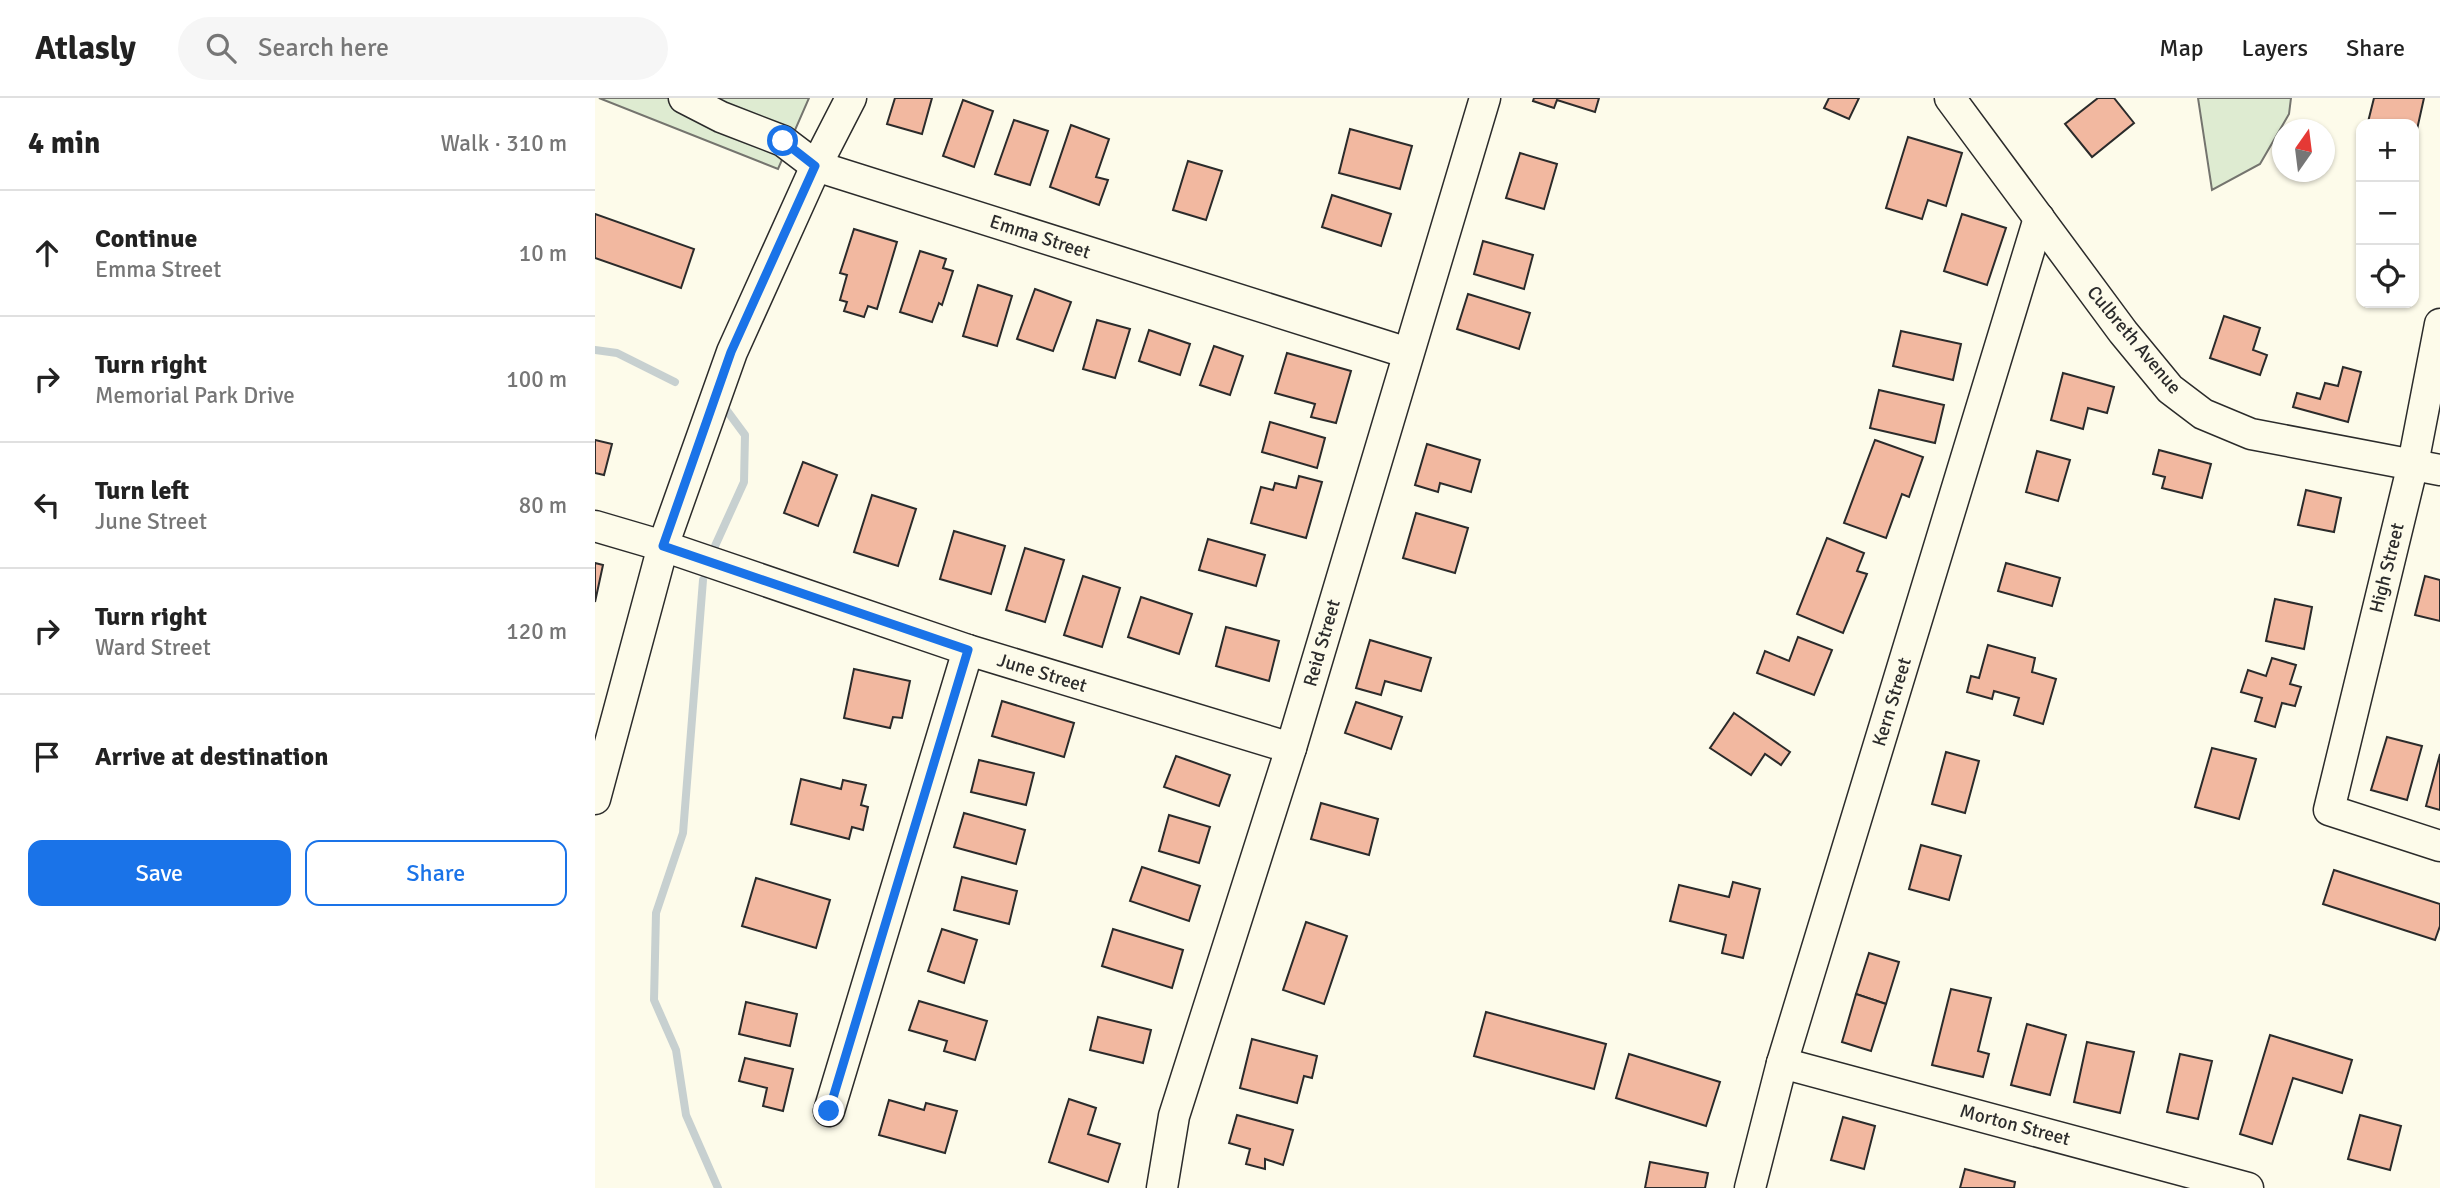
<!DOCTYPE html>
<html lang="en">
<head>
<meta charset="utf-8">
<style>
	body { margin:0; font-family:Signika,sans-serif; background:#f6f6f6; color:#222 }
	.controls { position:absolute; right:21px; top:21px; display:grid; overflow:hidden; border-radius:14px; box-shadow:0 2px 5px #0004 }
	.controls button { width:63px; height:63px; display:grid; place-items:center; padding:0; border:0; border-bottom:2px solid #e0e0e0; background:#fff; color:#222; font:35px sans-serif }
	.compass { position:absolute; left:1677px; top:21px; width:63px; height:63px; border-radius:50%; background:#fff; box-shadow:0 2px 5px #0004; rotate:14deg }
	.stop { position:absolute; width:21px; height:21px; margin:-16px; border:5px solid #1a73e8; border-radius:50%; background:#fff }
	.stop.end { background:#1a73e8; border-color:#fff; box-shadow:0 2px 7px #0008 }
	.list { margin:0; padding:0; list-style:none }
	h2 { display:flex; justify-content:space-between; align-items:center; height:91px; margin:0; padding:0 28px; font-size:30px }
	h2 small { font-size:23px; font-weight:400; color:#767676 }
	.list li { display:grid; grid-template-columns:46px 1fr auto; gap:21px; align-items:center; box-sizing:border-box; height:126px; padding:0 28px; border-top:2px solid #e0e0e0 }
	.list b { display:block; font-size:26px; white-space:nowrap }
	.list p { margin:0; font-size:23px; white-space:nowrap; color:#767676 }
	.list em { font-size:23px; font-style:normal; color:#767676 }
	.actions { display:flex; gap:14px; padding:21px 28px }
	.actions a { flex:1; padding:16px 0; border:2px solid #1a73e8; border-radius:14px; text-align:center; font-size:24px; color:#1a73e8 }
	.actions .main { background:#1a73e8; color:#fff }
	.icon { flex:none; width:38px; height:38px; fill:none; stroke:currentColor; stroke-width:2; stroke-linecap:round; stroke-linejoin:round }
	.map { position:relative; flex:none; width:1845px; height:1090px; overflow:hidden }
	header { display:flex; align-items:center; gap:42px; box-sizing:border-box; height:98px; padding:0 35px; background:#fff; border-bottom:2px solid #e0e0e0 }
	header strong { font-size:33px }
	nav { display:flex; gap:38px; margin-inline-start:auto; font-size:24px }
	.search { width:490px; height:63px; background:#f6f6f6; display:flex; align-items:center; gap:18px; box-sizing:border-box; padding:0 24px; border-radius:38px; color:#767676; font-size:26px }
	main { display:flex }
	aside { flex:1; background:#fff }
	.map>svg:first-child { display:block }
	.green { fill:#deebd1; stroke:#74746e; stroke-width:2 }
	.lines { fill:none; stroke-linecap:round; stroke-linejoin:round }
	.stream { stroke:#c7d0d0; stroke-width:8 }
	.building { fill:#f2b8a0; stroke:#2b2b2b; stroke-width:2 }
	.minor-casing { stroke:#2b2b2b; stroke-width:33 }
	.minor { stroke:#fdfbea; stroke-width:30 }
	.route { stroke:#1a73e8; stroke-width:9 }
	.labels { text-anchor:middle; dominant-baseline:central; stroke-width:5; stroke-linejoin:round; paint-order:stroke }
	.street-label { font-size:19px; fill:#2b2b2b; stroke:#fdfbea }
</style>
</head>
<body>
<header>
<strong>Atlasly</strong>
<div class="search"><svg class="icon" aria-label="search" viewBox="0 0 24 24"><circle cx="10" cy="10" r="6"/><path d="M15 15l6 6"/></svg>Search here</div>
<nav><a>Map</a><a>Layers</a><a>Share</a></nav>
</header>
<main>
<aside>
<h2>4 min<small>Walk · 310 m</small></h2>
<ul class="list">
<li><svg class="icon" aria-label="ahead" viewBox="0 0 24 24"><path d="M12 20V5M6 11l6-6 6 6"/></svg><div><b>Continue</b><p>Emma Street</p></div><em>10 m</em></li>
<li><svg class="icon" aria-label="right" viewBox="0 0 24 24"><path d="M7 20v-9h11M14 6l5 5-5 5"/></svg><div><b>Turn right</b><p>Memorial Park Drive</p></div><em>100 m</em></li>
<li><svg class="icon" aria-label="left" viewBox="0 0 24 24"><path d="M17 20v-9H6M10 6l-5 5 5 5"/></svg><div><b>Turn left</b><p>June Street</p></div><em>80 m</em></li>
<li><svg class="icon" aria-label="right" viewBox="0 0 24 24"><path d="M7 20v-9h11M14 6l5 5-5 5"/></svg><div><b>Turn right</b><p>Ward Street</p></div><em>120 m</em></li>
<li><svg class="icon" aria-label="arrive" viewBox="0 0 24 24"><path d="M6 21V4h12l-3 4 3 4H6"/></svg><div><b>Arrive at destination</b></div></li>
</ul>
<div class="actions"><a class="main">Save</a><a>Share</a></div>
</aside>
<div class="map">
<svg width="1845" height="1090" viewBox="0 0 1845 1090">
	<rect width="100%" height="100%" fill="#fdfbea"/>
	<g class="green">
		<polygon points="4,0 214,0 183,71"/>
		<polygon points="1603,0 1696,0 1694,16 1665,66 1617,92"/>
	</g>
	<g class="lines">
		<g class="stream">
			<polyline points="0,252 22,255 80,284"/>
			<polyline points="120,448 149,384 150,337 130,310"/>
			<polyline points="108,482 88,735 61,815 59,902 81,952 91,1017 123,1090"/>
		</g>
	</g>
	<g class="building">
		<polygon points="300,0 337,0 327,36 292,26"/>
		<polygon points="939,0 1004,0 1000,14 962,2 959,10 938,3"/>
		<polygon points="1234,0 1264,0 1254,21 1229,10"/>
		<polygon points="1503,0 1519,0 1539,25 1497,59 1470,26"/>
		<polygon points="1779,0 1829,0 1821,36 1819,26 1783,26 1773,24"/>
		<polygon points="368,2 398,13 379,69 348,58"/>
		<polygon points="419,22 453,33 435,87 400,76"/>
		<polygon points="476,27 514,41 501,79 513,82 504,107 455,89"/>
		<polygon points="755,31 817,48 805,91 744,75"/>
		<polygon points="1313,39 1367,55 1351,108 1333,102 1327,121 1291,110"/>
		<polygon points="925,55 962,66 949,111 911,100"/>
		<polygon points="593,63 627,73 611,122 578,112"/>
		<polygon points="737,97 796,116 786,148 727,129"/>
		<polygon points="0,116 99,151 86,190 0,160"/>
		<polygon points="1367,116 1411,130 1392,187 1349,173"/>
		<polygon points="259,131 302,144 282,211 273,208 269,219 249,213 252,204 245,202 252,177 245,175"/>
		<polygon points="888,143 938,157 929,191 879,176"/>
		<polygon points="325,153 351,161 348,170 358,173 347,207 344,205 337,224 305,214"/>
		<polygon points="383,187 417,198 402,248 368,238"/>
		<polygon points="440,191 476,204 458,253 422,241"/>
		<polygon points="873,196 935,215 924,251 862,231"/>
		<polygon points="1629,218 1665,230 1658,252 1672,257 1665,277 1615,260"/>
		<polygon points="502,222 535,231 520,280 488,271"/>
		<polygon points="554,232 595,246 585,277 544,263"/>
		<polygon points="1306,233 1366,246 1358,282 1298,268"/>
		<polygon points="619,248 648,258 635,297 605,287"/>
		<polygon points="692,255 756,273 741,325 716,319 720,306 680,295"/>
		<polygon points="1748,269 1766,274 1753,324 1698,309 1702,295 1725,301 1730,285 1743,288"/>
		<polygon points="1468,275 1519,289 1512,315 1493,310 1488,331 1456,322"/>
		<polygon points="1284,292 1349,307 1340,345 1275,330"/>
		<polygon points="675,324 730,340 722,370 667,354"/>
		<polygon points="0,342 17,346 9,377 0,375"/>
		<polygon points="1280,342 1328,359 1314,399 1307,396 1291,440 1249,425"/>
		<polygon points="832,346 885,362 876,394 845,385 843,394 820,387"/>
		<polygon points="1564,352 1616,366 1607,400 1567,390 1570,379 1558,376"/>
		<polygon points="1442,353 1475,362 1463,403 1431,394"/>
		<polygon points="208,364 242,377 223,428 189,415"/>
		<polygon points="704,378 727,384 711,440 656,425 666,389 678,392 680,385 701,390"/>
		<polygon points="1711,392 1746,400 1739,434 1703,427"/>
		<polygon points="277,397 321,411 303,468 259,454"/>
		<polygon points="821,415 873,430 860,475 808,460"/>
		<polygon points="359,433 410,448 396,496 345,481"/>
		<polygon points="1232,440 1269,455 1262,473 1272,476 1248,535 1202,516"/>
		<polygon points="613,441 670,457 661,488 604,472"/>
		<polygon points="430,450 469,462 450,524 411,512"/>
		<polygon points="0,465 8,467 0,504"/>
		<polygon points="1411,465 1465,480 1457,508 1403,493"/>
		<polygon points="488,478 525,490 507,549 469,537"/>
		<polygon points="1830,478 1845,482 1845,523 1820,517"/>
		<polygon points="546,499 597,516 584,556 533,539"/>
		<polygon points="1680,501 1717,509 1709,551 1671,543"/>
		<polygon points="631,529 684,543 674,583 621,568"/>
		<polygon points="1203,539 1237,552 1219,597 1162,575 1170,553 1194,563"/>
		<polygon points="775,542 836,560 826,593 790,583 786,597 761,590"/>
		<polygon points="1393,547 1440,560 1437,574 1461,581 1448,626 1419,617 1424,600 1399,593 1397,601 1372,594 1376,578 1384,580"/>
		<polygon points="1677,560 1701,567 1695,586 1706,589 1700,608 1687,605 1680,629 1660,623 1667,600 1646,594 1653,572 1671,578"/>
		<polygon points="259,571 315,583 307,620 298,619 295,630 249,620"/>
		<polygon points="407,603 479,625 469,659 397,638"/>
		<polygon points="761,604 807,619 796,651 750,635"/>
		<polygon points="1139,615 1195,654 1186,667 1170,656 1156,677 1115,650"/>
		<polygon points="1792,639 1827,648 1812,702 1776,692"/>
		<polygon points="1617,650 1661,661 1644,721 1600,709"/>
		<polygon points="1351,654 1384,663 1370,715 1337,706"/>
		<polygon points="1845,656 1845,712 1831,708"/>
		<polygon points="581,658 635,677 624,708 569,689"/>
		<polygon points="384,662 439,675 431,707 376,694"/>
		<polygon points="206,681 246,691 248,682 271,687 266,707 273,709 268,732 257,729 254,741 196,726"/>
		<polygon points="726,705 783,721 774,757 716,741"/>
		<polygon points="369,715 430,732 421,766 359,749"/>
		<polygon points="574,717 615,729 604,765 564,753"/>
		<polygon points="1326,747 1366,758 1354,802 1314,791"/>
		<polygon points="547,769 605,788 594,823 535,803"/>
		<polygon points="1739,772 1845,806 1845,828 1840,842 1728,806"/>
		<polygon points="367,779 422,793 414,826 359,812"/>
		<polygon points="161,780 235,802 221,850 147,828"/>
		<polygon points="1138,784 1165,791 1148,860 1127,855 1131,837 1075,823 1084,787 1134,799"/>
		<polygon points="711,824 752,838 729,906 688,892"/>
		<polygon points="347,831 382,842 369,885 333,873"/>
		<polygon points="518,831 588,852 577,890 507,868"/>
		<polygon points="1274,855 1304,864 1291,906 1261,896"/>
		<polygon points="1356,891 1396,900 1383,953 1394,956 1388,979 1337,967"/>
		<polygon points="1261,896 1291,906 1276,953 1247,944"/>
		<polygon points="324,903 392,923 380,962 349,953 352,943 314,932"/>
		<polygon points="151,904 202,916 195,948 144,936"/>
		<polygon points="891,914 1011,946 999,991 879,958"/>
		<polygon points="503,919 556,932 548,965 495,952"/>
		<polygon points="1432,926 1471,937 1455,997 1416,987"/>
		<polygon points="1675,937 1757,962 1747,995 1698,980 1677,1046 1645,1036"/>
		<polygon points="657,941 722,958 717,980 709,978 702,1005 645,990"/>
		<polygon points="1492,944 1539,954 1525,1015 1479,1004"/>
		<polygon points="1034,956 1125,984 1111,1028 1021,1000"/>
		<polygon points="1585,956 1617,963 1603,1021 1572,1014"/>
		<polygon points="150,960 198,971 188,1013 168,1008 172,990 144,983"/>
		<polygon points="474,1001 501,1010 493,1036 525,1046 513,1084 454,1064"/>
		<polygon points="294,1002 329,1012 331,1005 362,1013 350,1055 284,1037"/>
		<polygon points="642,1017 698,1032 688,1067 670,1061 670,1071 651,1066 655,1051 634,1045"/>
		<polygon points="1765,1017 1806,1028 1795,1072 1753,1061"/>
		<polygon points="1248,1019 1280,1028 1269,1071 1236,1062"/>
		<polygon points="1055,1064 1113,1075 1110,1090 1050,1090"/>
		<polygon points="1370,1071 1420,1084 1419,1090 1365,1090"/>
	</g>
	<g class="lines">
		<g class="minor-casing">
			<g id="minor">
				<polyline points="89,0 126,19 188,43 221,68 813,255"/>
				<polyline points="1355,0 1528,234 1575,291 1608,316 1656,336 1845,372"/>
				<polyline points="1845,226 1818,366 1734,712 1845,748"/>
				<polyline points="0,428 68,448 373,552 696,650"/>
				<polyline points="0,701 68,448 137,254 221,68 256,0"/>
				<polyline points="1187,965 1653,1090"/>
				<polyline points="234,1013 373,552"/>
				<polyline points="567,1090 579,1018 696,650 890,0"/>
				<polyline points="1155,1090 1187,965 1444,120"/>
			</g>
		</g>
		<use href="#minor" class="minor"/>
	</g>
	<g class="lines">
		<polyline class="route" points="188,43 220,68 136,254 68,448 373,552 234,1013"/>
	</g>
	<g class="labels">
		<g class="street-label">
			<text transform="translate(445 139) rotate(18)">Emma Street</text>
			<text transform="translate(1539 242) rotate(50)">Culbreth Avenue</text>
			<text transform="translate(1792 470) rotate(-76)">High Street</text>
			<text transform="translate(727 545) rotate(-74)">Reid Street</text>
			<text transform="translate(447 575) rotate(17)">June Street</text>
			<text transform="translate(1297 604) rotate(-73)">Kern Street</text>
			<text transform="translate(1420 1027) rotate(15)">Morton Street</text>
		</g>
	</g>
</svg>
<div class="controls">
<button>+</button>
<button>−</button>
<button><svg class="icon" aria-label="locate" viewBox="0 0 24 24"><circle cx="12" cy="12" r="6"/><path d="M12 2v4M12 18v4M2 12h4M18 12h4"/></svg></button>
</div>
<svg class="compass" viewBox="-18 -18 36 36"><path d="M0-13l5 13h-10z" fill="#e53935"/><path d="M0 13l5-13h-10z" fill="#767676"/></svg>
<div class="stop" style="left:188px;top:43px"></div>
<div class="stop end" style="left:234px;top:1013px"></div>
</div>
</main>
</body>
</html>
